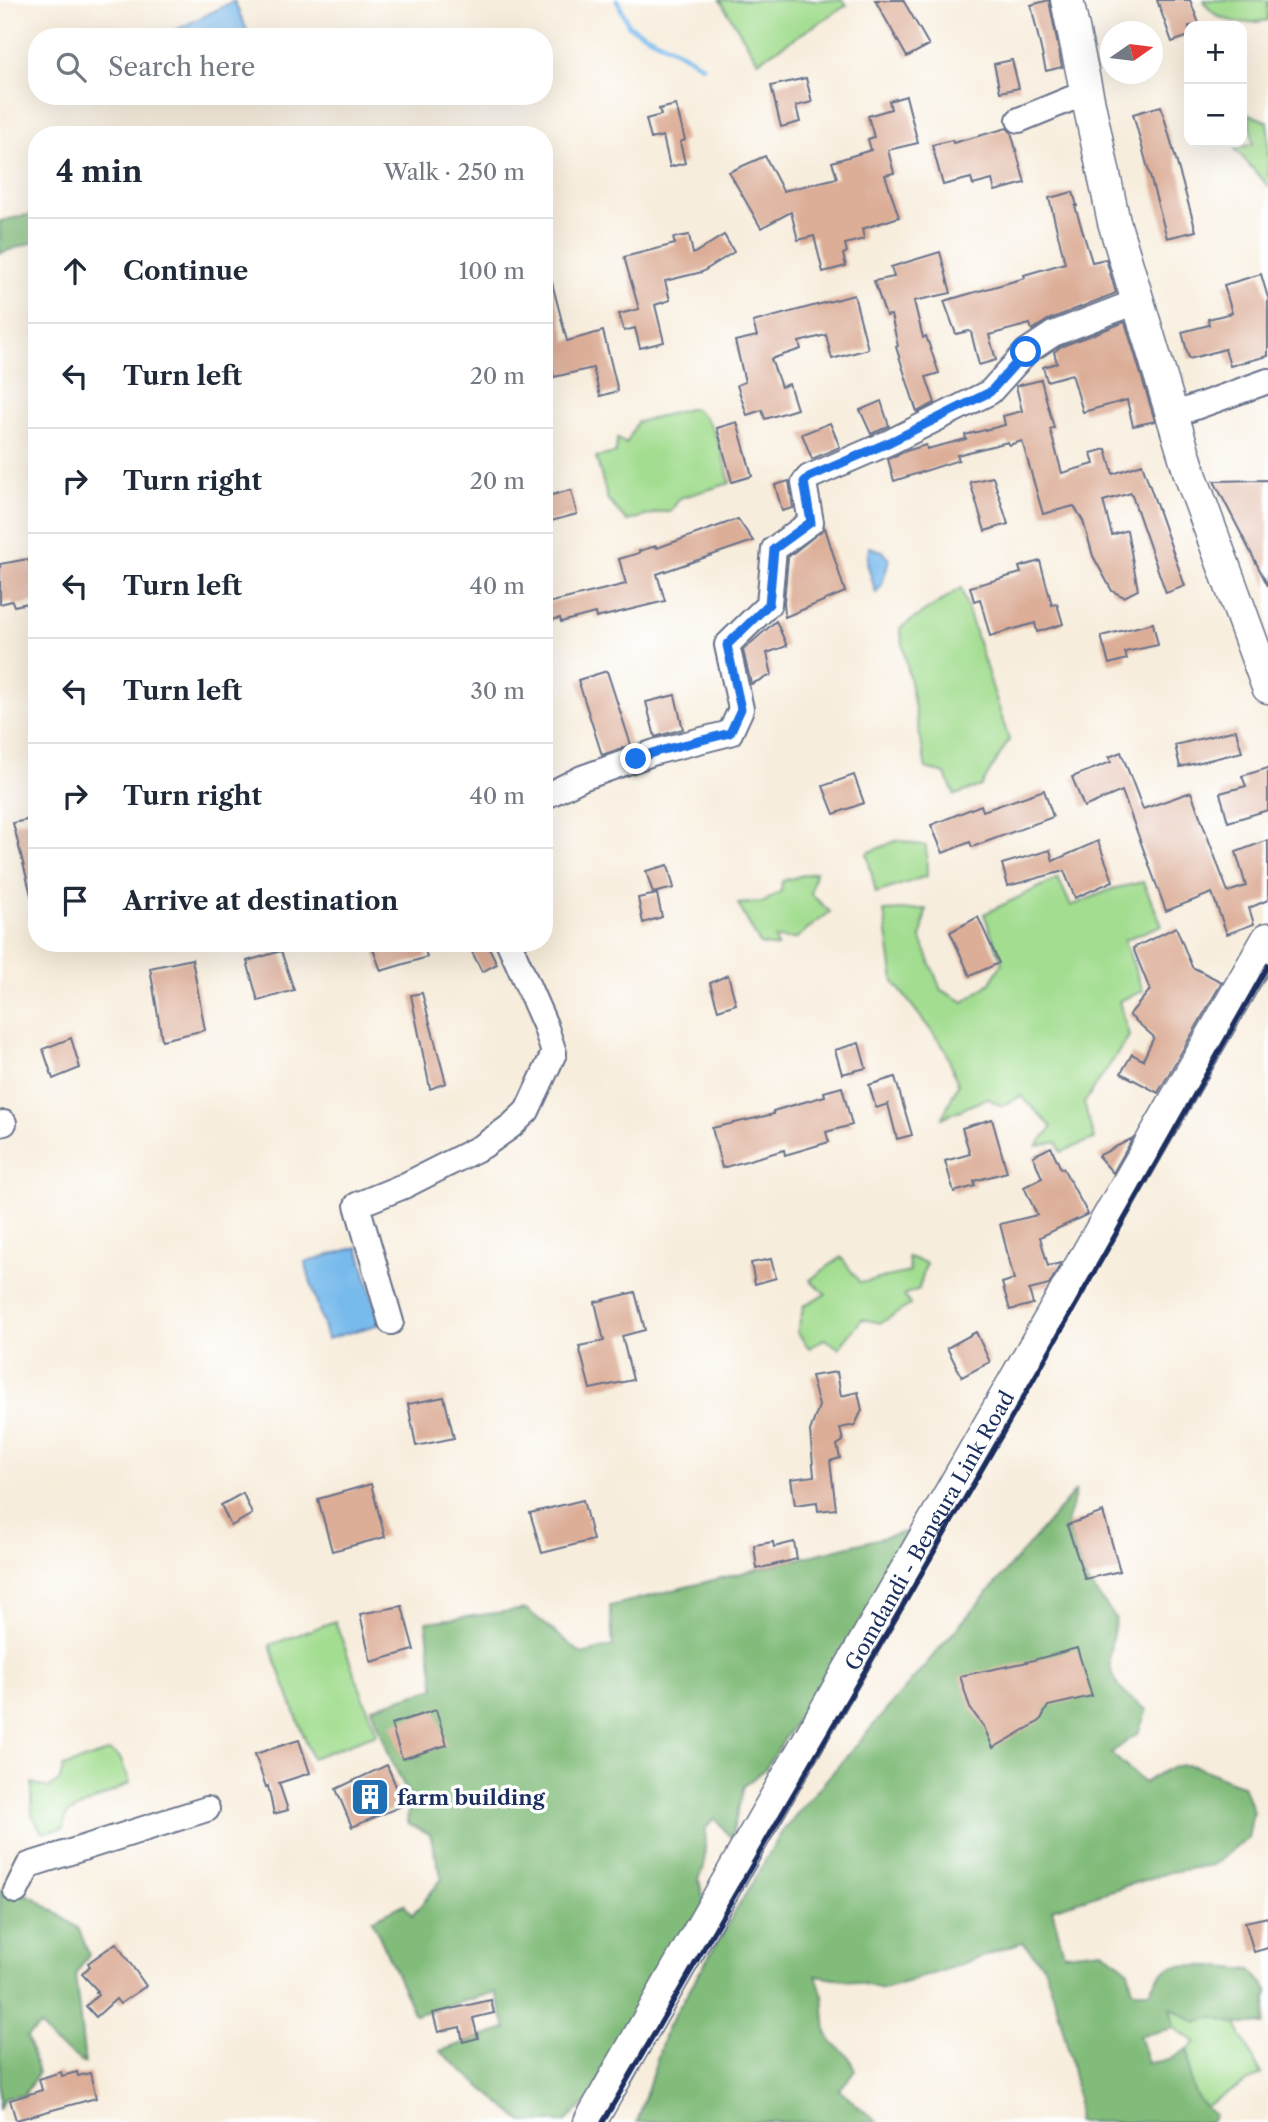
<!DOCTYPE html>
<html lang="en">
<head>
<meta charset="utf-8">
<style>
	body { margin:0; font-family:"Libre Caslon Text",serif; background:#f6f6f7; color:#1f2937 }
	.controls { position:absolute; right:21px; top:21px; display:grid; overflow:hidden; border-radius:14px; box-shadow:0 7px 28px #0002 }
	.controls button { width:63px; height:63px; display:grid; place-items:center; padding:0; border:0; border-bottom:2px solid #e0e1e3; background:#fff; color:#1f2937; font:35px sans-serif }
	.compass { position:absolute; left:1100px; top:21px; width:63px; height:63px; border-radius:50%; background:#fff; box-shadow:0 7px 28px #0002; rotate:76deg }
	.stop { position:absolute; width:21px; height:21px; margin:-16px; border:5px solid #1a73e8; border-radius:50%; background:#fff }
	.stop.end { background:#1a73e8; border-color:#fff; box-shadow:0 2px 7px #0008 }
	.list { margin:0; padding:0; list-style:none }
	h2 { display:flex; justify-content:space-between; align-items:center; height:91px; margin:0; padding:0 28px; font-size:30px }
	h2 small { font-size:23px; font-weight:400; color:#747a83 }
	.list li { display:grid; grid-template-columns:46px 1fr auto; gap:21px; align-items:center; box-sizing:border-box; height:105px; padding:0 28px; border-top:2px solid #e0e1e3 }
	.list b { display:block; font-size:26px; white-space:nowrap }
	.list em { font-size:23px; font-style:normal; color:#747a83 }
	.icon { flex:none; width:38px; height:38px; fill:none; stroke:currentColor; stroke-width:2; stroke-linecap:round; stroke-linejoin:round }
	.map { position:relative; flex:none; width:1268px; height:2122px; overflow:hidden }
	.search { position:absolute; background:#fff; box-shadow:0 7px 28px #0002; left:28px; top:28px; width:525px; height:77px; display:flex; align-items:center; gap:18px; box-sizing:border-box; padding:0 24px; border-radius:28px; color:#747a83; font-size:26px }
	.panel { position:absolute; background:#fff; box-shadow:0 7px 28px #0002; left:28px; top:126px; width:525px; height:826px; border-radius:28px }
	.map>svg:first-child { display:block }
	.green { fill:#a3dd90; stroke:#5f8677; stroke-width:2 }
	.forest { fill:#82bc7a; stroke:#4e766c; stroke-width:2 }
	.water { fill:#77baec; stroke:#4974a5; stroke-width:2 }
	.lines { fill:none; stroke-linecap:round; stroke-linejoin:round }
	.stream { stroke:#77baec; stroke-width:5 }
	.building { fill:#dcad97 }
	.minor-casing { stroke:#68728a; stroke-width:28 }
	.major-casing { stroke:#68728a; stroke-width:35 }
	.minor { stroke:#fff; stroke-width:24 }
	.major { stroke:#fff; stroke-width:32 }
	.rail { stroke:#1b2f5e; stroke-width:5 }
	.route { stroke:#1a73e8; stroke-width:9 }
	.labels { text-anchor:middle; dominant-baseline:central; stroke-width:7; stroke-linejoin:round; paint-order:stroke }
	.street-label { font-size:21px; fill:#1b2f5e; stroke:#fff }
	.poi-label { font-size:21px; font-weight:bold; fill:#1b2f5e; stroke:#fff; text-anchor:start }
</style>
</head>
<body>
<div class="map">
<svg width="1268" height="2122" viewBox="0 0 1268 2122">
	<rect width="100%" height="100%" fill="#fff"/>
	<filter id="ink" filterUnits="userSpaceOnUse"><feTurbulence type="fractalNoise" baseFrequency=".0143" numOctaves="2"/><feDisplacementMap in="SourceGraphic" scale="14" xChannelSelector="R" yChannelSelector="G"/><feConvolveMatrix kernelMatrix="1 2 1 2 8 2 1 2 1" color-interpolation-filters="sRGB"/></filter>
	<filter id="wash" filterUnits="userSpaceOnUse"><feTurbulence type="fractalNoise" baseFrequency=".00686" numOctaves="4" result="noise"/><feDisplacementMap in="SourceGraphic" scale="28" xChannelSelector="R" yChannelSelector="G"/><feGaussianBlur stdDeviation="1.57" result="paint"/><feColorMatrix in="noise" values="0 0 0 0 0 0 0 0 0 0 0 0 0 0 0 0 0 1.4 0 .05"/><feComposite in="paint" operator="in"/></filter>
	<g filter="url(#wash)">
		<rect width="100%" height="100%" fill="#f7eddc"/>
		<g class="green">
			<polygon points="720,0 843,0 847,5 758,61"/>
			<path d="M1204,0h64v20c-22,5 -54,4 -64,-20z"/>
			<polygon points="1249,114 1268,122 1268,186 1235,149 1253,144"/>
			<path d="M693,408c26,16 29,48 37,75l-50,15 -10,14h-10l-33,9 -19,-21 -12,-43 20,-4 1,-15 9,6 11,-22z"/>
			<polygon points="961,588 1009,740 981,786 955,795 945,774 926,768 900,628"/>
			<polygon points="898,840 926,846 927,876 876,893 867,853"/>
			<polygon points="815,872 811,894 830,912 795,939 775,938 777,947 760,944 738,904 764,902 781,891 782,881"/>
			<polygon points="1058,878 1071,906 1112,889 1143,882 1162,925 1124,940 1143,991 1119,1001 1129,1036 1084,1103 1094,1139 1061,1152 1057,1142 1037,1146 1052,1127 1021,1096 1002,1106 987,1098 942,1118 958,1084 945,1049 894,982 884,911 926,909 921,939 941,990 964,1002 990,983 1002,963 984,914"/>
			<polygon points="841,1257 860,1283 910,1272 908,1257 926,1263 919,1289 904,1295 910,1305 881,1323 862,1319 839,1348 824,1339 809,1348 797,1332 804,1305 826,1294 810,1280"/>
			<polygon points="335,1621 377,1734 312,1758 270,1645"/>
			<polygon points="110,1751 120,1758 130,1783 67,1814 63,1828 42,1833 32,1814 32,1783 49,1788 60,1780 63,1767"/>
			<polygon points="1169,2007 1197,2022 1212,2017 1236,2024 1261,2074 1204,2107 1190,2088 1188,2049 1196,2042 1174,2028"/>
		</g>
		<g class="forest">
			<polygon points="37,213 37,241 0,253 0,221"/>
			<path d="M1076,1490l-9,35 18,54 31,39c-10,47 -13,64 31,92l-9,23 -27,20 33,30c51,-34 50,-12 99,2l10,27 -5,26 -35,27 -43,7 -118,37 12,45 39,-4 25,20 5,21h16c5,-9 12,-21 23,-24 18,-5 59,2 79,3l17,20 -4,34h-28l-24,-7 -15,6 -27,-16 4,21 -35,8 9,27 21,-3 19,-11c2,31 0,47 27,66l-4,7h-134l1,-24 -8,-41 -13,-51 -13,-40 -22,-24 -86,31 -53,16 -31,-8 -36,-6 7,21 3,37 7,10 16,14 6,14 -16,19 38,32h-240l30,-94 116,-198z"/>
			<polygon points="921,1528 765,1769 744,1786 731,1838 715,1818 706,1828 704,1867 699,1880 706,1909 613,2061 603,2063 598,2092 565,2122 522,2122 440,2051 506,2029 496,1992 415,2015 372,1920 404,1904 412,1916 442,1879 430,1834 407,1823 410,1798 391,1759 372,1708 435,1688 426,1622 526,1609 582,1654 613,1646 610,1606"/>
			<polygon points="8,1888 35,1898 79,1929 89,1955 75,1975 85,2063 54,2043 40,2026 27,2037 38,2073 24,2095 5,2097 0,2110 0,1890"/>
		</g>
		<g class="water">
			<polygon points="234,1 250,37 162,37"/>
			<polygon points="869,547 883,551 889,560 882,585 876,593 867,563"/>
			<polygon points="358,1247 380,1324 327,1339 305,1262"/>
		</g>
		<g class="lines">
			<polyline class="stream" points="617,0 629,26 685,55 702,66"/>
		</g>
		<g id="blocks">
			<g class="building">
				<polygon points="875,0 903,0 929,45 907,57"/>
				<polygon points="1049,0 1062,67 1046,71 1031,5"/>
				<polygon points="1157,0 1190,0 1200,26 1189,26 1189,36 1172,42"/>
				<polygon points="1012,60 1019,88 1000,92 994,64"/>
				<polygon points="806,78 812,102 796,106 800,122 781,127 771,86"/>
				<polygon points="906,96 918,143 888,150 894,173 885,175 899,217 862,229 864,239 845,244 847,252 843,254 846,266 823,272 814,236 798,240 791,212 761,228 729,172 765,156 783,191 837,178 832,162 871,150 868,139 874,137 868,116 891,109 889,101"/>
				<polygon points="676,105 685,140 680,142 685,163 670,167 663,136 651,139 646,119 661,115 659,109"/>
				<polygon points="1161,106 1196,231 1167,238 1133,114"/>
				<polygon points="1007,128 1011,132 1025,183 995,191 992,180 973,185 971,178 943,185 932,145 952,140 953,143"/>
				<polygon points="1073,192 1077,206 1075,206 1092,262 1106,259 1116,293 1048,320 1032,330 1030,324 989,335 996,360 979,365 971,332 969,331 956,334 944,301 1025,278 1024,275 1065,263 1049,198"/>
				<polygon points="689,235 693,254 724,235 734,252 702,272 665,281 670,300 655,305 664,342 640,348 635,328 624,331 619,314 639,309 624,257 675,244 673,238"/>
				<polygon points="940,252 951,293 914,301 923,338 926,336 939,373 926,377 935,403 917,412 896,347 898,346 891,315 886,316 874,281 894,277 891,267"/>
				<polygon points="544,271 549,271 567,341 603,331 618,391 600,396 593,368 554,377 544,340"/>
				<polygon points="1261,274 1268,298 1268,356 1230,366 1225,349 1189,359 1182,332 1209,325 1208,319 1232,313 1224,285"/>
				<polygon points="854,295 868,349 832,359 826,335 799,342 801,349 771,359 781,387 789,384 797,409 765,419 762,410 747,415 737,385 745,382 735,341 757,336 753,322"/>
				<polygon points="1125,322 1155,421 1133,426 1127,400 1083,412 1072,374 1047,381 1043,367 1057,363 1054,352 1060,347"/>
				<polygon points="1041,380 1054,428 1050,429 1062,473 1094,464 1091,453 1106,449 1113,474 1142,464 1185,586 1166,593 1131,493 1103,501 1112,535 1127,530 1138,590 1124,597 1112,591 1093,556 1083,521 1074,506 1043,514 1022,441 1009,445 1008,442 957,455 959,460 894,481 888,459 906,451 926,445 927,449 966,439 965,435 1005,425 1003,416 1022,411 1016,386"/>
				<polygon points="881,401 889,426 871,434 860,410"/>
				<polygon points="737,422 752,476 732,482 717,428"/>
				<polygon points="830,423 840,447 812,459 802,434"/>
				<polygon points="993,477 1008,524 985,531 970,482"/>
				<polygon points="1268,480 1268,586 1214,481"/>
				<polygon points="789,481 793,508 782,511 775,485"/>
				<polygon points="571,490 577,514 544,523 544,497"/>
				<polygon points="738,519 753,541 657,574 665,601 596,618 595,613 561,622 560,618 544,622 544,604 626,584 619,559 639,553 639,551 656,546 657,548"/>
				<polygon points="825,528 845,592 785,617 784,602 788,557"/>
				<polygon points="28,559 28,561 37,559 37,601 14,606 12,601 0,604 0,564"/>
				<polygon points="1040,561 1052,605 1057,604 1063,624 1037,632 1035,623 990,636 980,599 974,601 970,587 1021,573 1019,567"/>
				<polygon points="776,621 787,646 767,653 772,675 751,684 743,650"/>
				<polygon points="1153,623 1158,645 1125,652 1127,659 1109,664 1101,636"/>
				<polygon points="607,671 631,745 602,755 578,680"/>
				<polygon points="675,695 683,729 655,737 646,702"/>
				<polygon points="1236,730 1242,752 1180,767 1175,745"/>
				<polygon points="1121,752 1143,809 1191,792 1228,892 1246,886 1236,852 1268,840 1268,900 1249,908 1254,924 1227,934 1212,893 1166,911 1122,791 1084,807 1072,777 1111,762 1109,757"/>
				<polygon points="1268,768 1268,810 1228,822 1220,793 1246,786 1242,776"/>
				<polygon points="854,775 864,803 834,814 823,786"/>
				<polygon points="1044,790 1053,817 983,843 972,847 970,842 943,853 931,825 981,805 983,811"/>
				<polygon points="31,819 32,823 37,822 37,899 32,899 13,823"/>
				<polygon points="1098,841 1113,881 1075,898 1064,871 1008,886 1002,864 1050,850 1053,861"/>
				<polygon points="668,865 674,888 653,893 646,871"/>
				<polygon points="657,894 662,917 643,923 638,898"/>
				<polygon points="978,917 999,963 970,976 950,932"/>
				<polygon points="1176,927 1192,967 1222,982 1158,1093 1121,1073 1132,1054 1143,1060 1154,1037 1129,1015 1150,990 1133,948"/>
				<polygon points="371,943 423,943 427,957 381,971"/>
				<polygon points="487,943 497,964 482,972 472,952"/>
				<polygon points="281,951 294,990 258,1001 247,961"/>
				<polygon points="192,959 205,1030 162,1040 150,968"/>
				<polygon points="728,975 736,1004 718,1010 710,983"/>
				<polygon points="422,993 446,1083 430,1089 411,995"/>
				<polygon points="71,1038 80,1068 53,1079 43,1049"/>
				<polygon points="859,1043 866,1068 842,1074 835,1050"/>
				<polygon points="895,1077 912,1135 897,1139 888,1104 876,1108 869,1085"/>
				<polygon points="842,1087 852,1125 826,1132 829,1142 785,1155 784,1150 722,1168 712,1128 774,1114 773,1111 825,1096 824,1092"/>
				<polygon points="992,1119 1007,1172 974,1181 975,1186 954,1192 945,1161 970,1154 962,1128"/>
				<polygon points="1133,1138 1113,1173 1098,1156"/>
				<polygon points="1051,1147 1061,1169 1063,1168 1088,1214 1040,1237 1048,1266 1061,1263 1049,1285 1029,1290 1033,1304 1010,1310 1002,1283 1014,1279 1000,1224 1037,1215 1024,1187 1042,1178 1033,1156"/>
				<polygon points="771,1259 776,1278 755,1284 751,1263"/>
				<polygon points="635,1292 645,1330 622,1336 633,1380 590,1389 579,1346 604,1341 595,1302"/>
				<polygon points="976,1332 990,1362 962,1377 947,1348"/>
				<polygon points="837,1372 841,1396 858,1392 862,1410 855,1425 840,1428 843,1441 837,1445 840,1458 830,1461 836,1509 818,1511 817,1502 795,1505 791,1479 814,1476 810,1431 819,1406 811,1376"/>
				<polygon points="444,1397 454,1438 416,1446 408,1404"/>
				<polygon points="371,1484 385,1537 332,1551 318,1499"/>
				<polygon points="243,1493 252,1514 231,1526 221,1505"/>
				<polygon points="583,1500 593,1540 542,1553 530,1513"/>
				<polygon points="1103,1512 1120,1571 1085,1579 1067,1525"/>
				<polygon points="773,1542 774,1547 794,1542 797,1559 757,1569 754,1545"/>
				<polygon points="402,1606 414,1650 371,1662 360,1614"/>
				<polygon points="1077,1648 1092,1696 1048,1706 1040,1721 993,1748 984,1727 970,1708 960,1676 1023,1663"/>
				<polygon points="436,1710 447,1745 402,1759 391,1724"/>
				<polygon points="299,1740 310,1773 279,1783 288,1810 274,1814 268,1786 266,1787 255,1754"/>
				<polygon points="387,1765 404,1805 352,1827 336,1789"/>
				<polygon points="1268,1917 1268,1948 1254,1952 1245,1922"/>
				<polygon points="116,1943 146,1986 120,2004 116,1999 96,2017 86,2006 98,1995 96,1992 98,1991 82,1974 90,1966 88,1963"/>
				<polygon points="491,2000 494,2013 473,2018 478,2038 463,2042 460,2027 438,2032 433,2013"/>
				<polygon points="61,2072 62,2076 77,2072 78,2076 90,2073 96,2098 16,2120 10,2100 42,2090 39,2079"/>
			</g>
		</g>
	</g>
	<g filter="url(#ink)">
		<use href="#blocks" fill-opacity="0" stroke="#68728a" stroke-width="2"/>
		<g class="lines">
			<g class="minor-casing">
				<g id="minor">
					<polyline points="1019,120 1085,93"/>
					<polyline points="1173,415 1268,381"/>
					<polyline points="544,797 582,778 655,752 730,733 741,709 727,645 769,604 774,549 811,522 804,483 809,477 890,442 990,392 1026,352 1053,334 1138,301"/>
					<polyline points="0,1124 4,1123"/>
					<polyline points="391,1322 357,1205 404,1186 483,1146 511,1126 527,1111 554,1053 545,1025 509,943"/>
					<polyline points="16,1891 29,1865 207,1809"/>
				</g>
			</g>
			<g class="major-casing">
				<g id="major">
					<polyline points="1067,0 1114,222 1190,474 1268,687"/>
					<path id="s1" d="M590,2122l678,-1183"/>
				</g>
			</g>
			<use href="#minor" class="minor"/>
			<use href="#major" class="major"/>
			<polyline class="rail" points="603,2122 1015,1412 1268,965"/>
		</g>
	</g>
	<g class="lines" filter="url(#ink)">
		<polyline class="route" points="636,759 655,752 730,733 741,709 727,645 769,604 774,549 811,522 804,482 809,477 890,442 990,392 1026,352"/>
	</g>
	<defs>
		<g id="building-square" transform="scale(2.0125)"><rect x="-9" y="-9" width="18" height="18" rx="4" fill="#1f6fb2" stroke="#fff"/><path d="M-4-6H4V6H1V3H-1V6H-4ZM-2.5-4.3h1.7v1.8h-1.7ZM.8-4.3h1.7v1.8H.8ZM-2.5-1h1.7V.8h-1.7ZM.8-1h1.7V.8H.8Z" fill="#fff"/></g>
	</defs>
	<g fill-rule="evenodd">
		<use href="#building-square" x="370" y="1797"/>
	</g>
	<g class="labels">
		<g class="street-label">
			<text stroke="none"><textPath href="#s1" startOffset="682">Gomdandi - Bengura Link Road</textPath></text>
		</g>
		<g class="poi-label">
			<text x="397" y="1797">farm building</text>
		</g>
	</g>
</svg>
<div class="controls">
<button>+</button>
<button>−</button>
</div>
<svg class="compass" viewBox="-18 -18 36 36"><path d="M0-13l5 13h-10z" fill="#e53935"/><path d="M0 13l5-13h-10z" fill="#747a83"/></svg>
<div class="stop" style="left:1026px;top:352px"></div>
<div class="stop end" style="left:636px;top:759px"></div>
<div class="search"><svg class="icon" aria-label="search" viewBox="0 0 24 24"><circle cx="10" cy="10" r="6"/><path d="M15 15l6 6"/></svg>Search here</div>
<section class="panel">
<h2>4 min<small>Walk · 250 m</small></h2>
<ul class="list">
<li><svg class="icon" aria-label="ahead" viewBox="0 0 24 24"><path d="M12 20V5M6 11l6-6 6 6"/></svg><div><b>Continue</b></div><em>100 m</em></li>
<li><svg class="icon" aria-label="left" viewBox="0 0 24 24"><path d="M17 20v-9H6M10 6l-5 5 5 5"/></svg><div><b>Turn left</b></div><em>20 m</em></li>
<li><svg class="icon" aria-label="right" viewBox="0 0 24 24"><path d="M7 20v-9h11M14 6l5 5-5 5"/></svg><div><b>Turn right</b></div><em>20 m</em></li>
<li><svg class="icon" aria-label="left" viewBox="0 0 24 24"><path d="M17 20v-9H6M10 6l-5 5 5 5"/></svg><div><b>Turn left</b></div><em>40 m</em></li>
<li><svg class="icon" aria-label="left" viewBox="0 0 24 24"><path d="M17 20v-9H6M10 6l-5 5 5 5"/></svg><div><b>Turn left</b></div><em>30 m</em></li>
<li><svg class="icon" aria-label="right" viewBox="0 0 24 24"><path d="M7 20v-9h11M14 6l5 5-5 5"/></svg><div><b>Turn right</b></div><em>40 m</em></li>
<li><svg class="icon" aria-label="arrive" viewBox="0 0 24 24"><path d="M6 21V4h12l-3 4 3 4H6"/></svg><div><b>Arrive at destination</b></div></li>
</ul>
</section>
</div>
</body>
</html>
